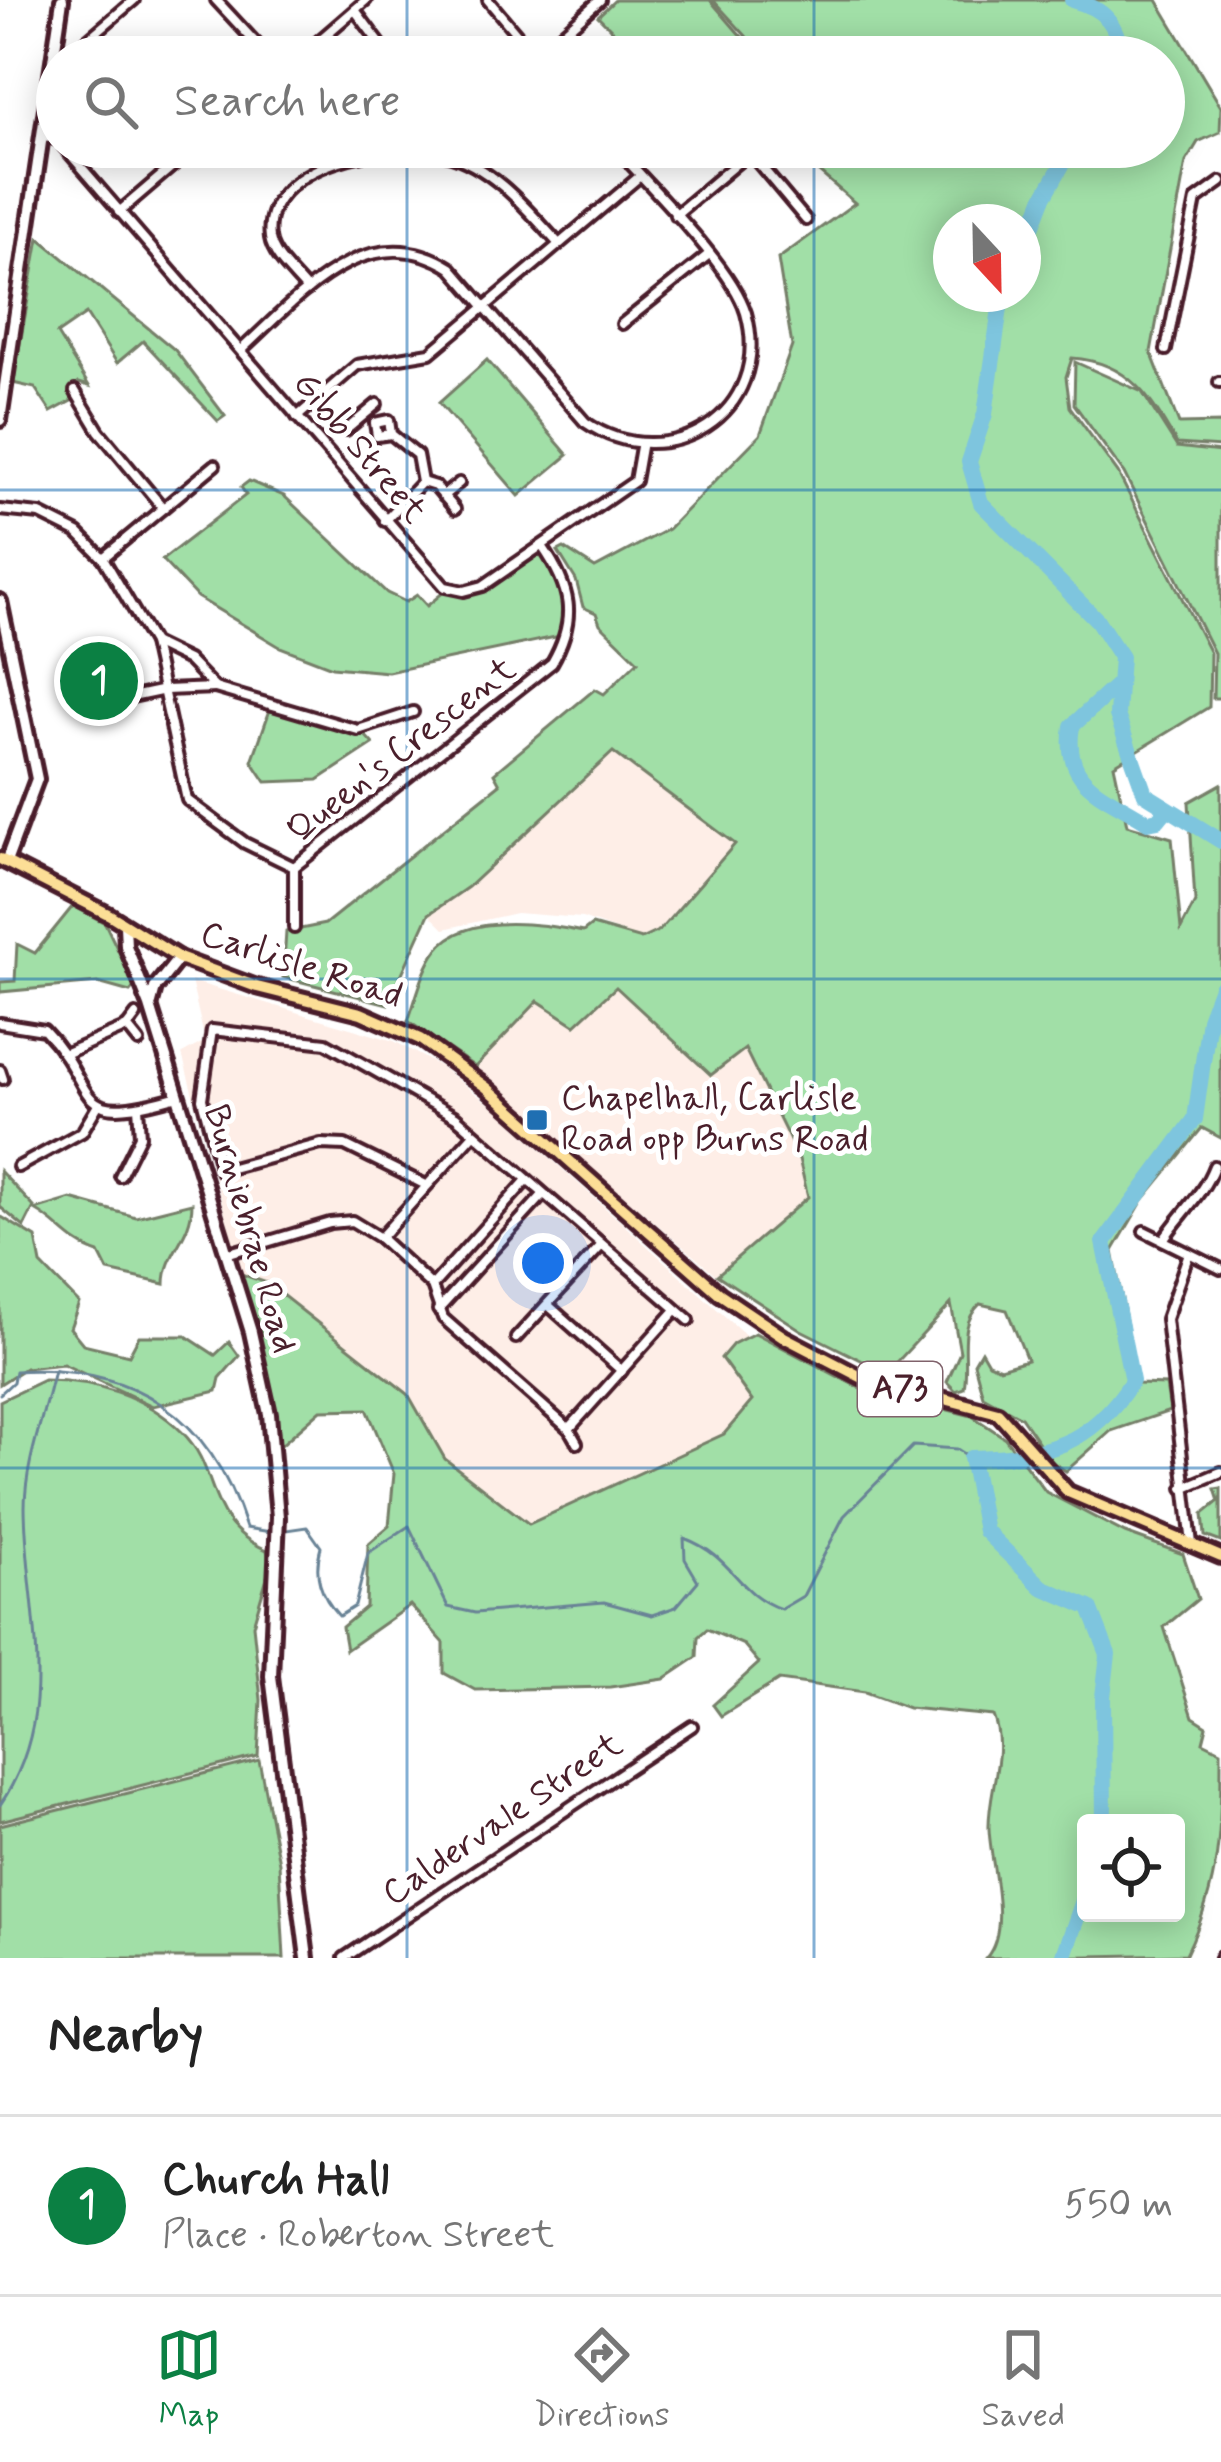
<!DOCTYPE html>
<html lang="en">
<head>
<meta charset="utf-8">
<style>
	body { margin:0; font-family:Mynerve,sans-serif; background:#f2f2f2; color:#222 }
	.controls { position:absolute; right:36px; bottom:36px; display:grid; overflow:hidden; border-radius:12px; box-shadow:0 6px 30px #0003 }
	.controls button { width:108px; height:108px; display:grid; place-items:center; padding:0; border:0; border-bottom:3px solid #e0e0e0; background:#fff; color:#222; font:60px sans-serif }
	.compass { position:absolute; left:933px; top:204px; width:108px; height:108px; border-radius:50%; background:#fff; box-shadow:0 6px 30px #0003; rotate:158deg }
	.you { position:absolute; left:543px; top:1263px; width:42px; height:42px; margin:-30px; border:9px solid #fff; border-radius:50%; background:#1a73e8; box-shadow:0 0 0 18px #1a73e833 }
	.badge { display:grid; place-items:center; width:78px; height:78px; border-radius:50%; background:#0b8043; color:#fff; font-size:39px; font-weight:700 }
	.pin { position:absolute; translate:-50% -50%; border:6px solid #fff; box-shadow:0 3px 12px #0006 }
	.list { margin:0; padding:0; list-style:none }
	h2 { display:flex; justify-content:space-between; align-items:center; height:156px; margin:0; padding:0 48px; font-size:51px }
	h2 small { font-size:39px; font-weight:400; color:#767676 }
	.list li { display:grid; grid-template-columns:78px 1fr auto; gap:36px; align-items:center; box-sizing:border-box; height:180px; padding:0 48px; border-top:3px solid #e0e0e0 }
	.list b { display:block; font-size:45px; white-space:nowrap }
	.list p { margin:0; font-size:39px; white-space:nowrap; color:#767676 }
	.list em { font-size:39px; font-style:normal; color:#767676 }
	.icon { flex:none; width:66px; height:66px; fill:none; stroke:currentColor; stroke-width:2; stroke-linecap:round; stroke-linejoin:round }
	.map { position:relative; flex:none; width:1221px; height:1958px; overflow:hidden }
	.search { position:absolute; background:#fff; box-shadow:0 6px 30px #0003; left:36px; right:36px; top:36px; height:132px; display:flex; align-items:center; gap:30px; box-sizing:border-box; padding:0 42px; border-radius:66px; color:#767676; font-size:45px }
	.sheet { height:336px; background:#fff }
	nav { display:flex; justify-content:space-around; align-items:center; box-sizing:border-box; height:168px; border-top:3px solid #e0e0e0; background:#fff; font-size:33px; color:#767676 }
	nav a { display:grid; justify-items:center; gap:6px }
	nav .on { color:#0b8043 }
	.map>svg:first-child { display:block }
	.built { fill:#feeee7 }
	.green { fill:#a1dfa7; stroke:#767f69; stroke-width:3; fill-rule:evenodd }
	.lines { fill:none; stroke-linecap:round; stroke-linejoin:round }
	.stream { stroke:#698396; stroke-width:3 }
	.river { stroke:#7ec5de; stroke-width:16 }
	.street-casing { stroke:#4a1f2b; stroke-width:16 }
	.secondary-casing { stroke:#4a1f2b; stroke-width:20 }
	.primary-casing { stroke:#4a1f2b; stroke-width:20 }
	.street { stroke:#fff; stroke-width:8 }
	.secondary { stroke:#fff; stroke-width:10 }
	.primary { stroke:#fcde96; stroke-width:10 }
	.grid { fill:none; stroke:#1f6fb2; stroke-width:3; stroke-opacity:0.55 }
	.poi-dot { fill:#1f6fb2; stroke:#fff; stroke-width:4.5 }
	.labels { text-anchor:middle; dominant-baseline:central; stroke-width:10; stroke-linejoin:round; paint-order:stroke }
	.shield { fill:#fff; stroke:#80626b; stroke-width:3 }
	.shield-label { font-size:33px; font-weight:bold; fill:#4a1f2b }
	.street-label { font-size:36px; fill:#4a1f2b; stroke:#fff }
	.poi-label { font-size:36px; fill:#4a1f2b; stroke:#fff; text-anchor:start }
</style>
</head>
<body>
<div class="map">
<svg width="1221" height="1958" viewBox="0 0 1221 1958">
	<rect width="100%" height="100%" fill="#fff"/>
	<filter id="ink" filterUnits="userSpaceOnUse"><feTurbulence type="fractalNoise" baseFrequency=".00833" numOctaves="2"/><feDisplacementMap in="SourceGraphic" scale="24" xChannelSelector="R" yChannelSelector="G"/><feConvolveMatrix kernelMatrix="1 2 1 2 8 2 1 2 1" color-interpolation-filters="sRGB"/></filter>
	<g filter="url(#ink)">
		<g class="built">
			<polygon points="613,752 735,843 660,930 641,939 582,918 516,913 444,929 429,914 468,887"/>
			<polygon points="191,981 394,1041 439,1066 496,1109 782,1368 724,1434 529,1525 445,1459 408,1394 267,1283 241,1274 182,1054 205,1041"/>
			<polygon points="615,987 711,1075 745,1048 799,1159 808,1198 716,1275 475,1067 538,1001"/>
		</g>
		<g class="green">
			<polygon points="615,0 710,0 742,37 721,57 618,57 610,47 619,37 598,16"/>
			<path d="M713,0h444l64,107 -1,25 -22,10 -12,20 -35,190 28,72 42,-1v24l-44,-3c-26,-45 -47,-82 -105,-86l-6,19 4,30 48,66 92,180 -1,54 -95,58 13,60 45,13 9,91 14,-27 -6,-100 32,-18v354l-19,-10 -59,72 -30,51 25,133 28,1 4,26 -59,20 -45,40 -14,-9 -31,-45 -38,-21 -9,-33 7,-12 7,12 12,5 27,-8 -20,-50 -27,-6c-24,23 -10,54 -16,84l-8,3 -9,-9 13,-30 -9,-48 -64,69 -86,-43 -84,-55 91,-78 -9,-38 -54,-110 -34,26 -95,-88 -41,38 -37,-24 -63,66 -67,-46c8,-21 15,-53 29,-71 29,-38 107,-26 146,-18l9,-7 49,14 19,-9 75,-86 -122,-92 -145,135 -39,27 -41,90 -105,-27 3,-45 39,-8 175,-140 -6,-11 101,-84 9,5 34,-33 -38,-37 -4,-11 -13,-6 -7,-27 -18,-29 6,-3 31,20 73,-39 92,-94 32,-89 -14,-87 77,-56 -65,-56h374v-90h-439l21,-21zM951,222h72v72h-72z"/>
			<polygon points="39,238 175,350 225,416 218,421 143,341 117,363 86,314 57,334 89,386 79,383 70,391 75,399 51,412 35,388 13,383"/>
			<polygon points="487,360 568,455 519,496 439,403"/>
			<polygon points="1075,362 1142,392 1177,447 1221,452 1221,698 1213,698 1214,653 1124,473 1074,404"/>
			<polygon points="249,481 284,496 387,593 406,602 417,595 427,606 446,590 464,593 542,550 568,597 565,635 388,672 332,667 280,647 197,597 162,560 246,495 241,487"/>
			<polygon points="270,710 364,734 373,744 318,780 266,782 252,761"/>
			<polygon points="73,906 105,923 135,986 130,992 98,983 0,992 0,982 15,981 17,944 35,953"/>
			<polygon points="0,1171 34,1207 24,1227 0,1207"/>
			<path d="M71,1199l65,18 56,-14c0,35 -27,49 -27,81l-57,-13 -9,-18c-29,-9 -39,-29 -64,-43z"/>
			<polygon points="0,1216 36,1238 41,1264 79,1303 70,1328 83,1344 129,1355 139,1336 186,1336 215,1355 229,1342 239,1356 220,1378 217,1391 153,1406 63,1364 25,1368 0,1384"/>
			<path d="M241,1274l26,9 141,111 37,65 84,65 195,-90 28,-33 -31,-43 12,-14 22,-11 103,54 114,29 33,22 41,54 79,41 58,21 15,45 -34,28 29,90 14,9 -4,16 18,9c0,78 0,132 -35,203l-200,4c26,-30 4,-94 3,-130 -1,-38 19,-76 4,-112l-85,-8 -43,-16 -86,-12 -58,36 -8,-11 46,-42 -15,-18 -37,-16 -9,8 -1,20 -33,22 -54,8 -135,3 -31,-17v-30l-34,-38 -64,45 -4,-23 24,-20 2,-63 21,-18 5,-52 -27,-65 -46,1 -41,36zM1086,1823h90v90h-90z"/>
			<path d="M44,1380c49,0 101,15 138,52 40,39 20,90 85,118l3,17 -17,58 8,75 -3,56 -258,65v-420z"/>
			<polygon points="1221,1488 1221,1542 1205,1536 1203,1514 1219,1501 1215,1489"/>
			<polygon points="259,1760 279,1863 284,1958 0,1958 0,1825"/>
		</g>
		<g class="lines">
			<g class="stream">
				<path d="M0,1394l13,-12 2,-11c118,-7 195,43 231,157l25,4"/>
				<path d="M280,1531l27,-4 14,20c-8,28 -1,48 18,69l16,-10 13,-53 41,-27 39,81 27,6 129,-11 48,13 24,-8 22,-26 -13,-22 -1,-21c52,20 50,54 97,71l22,-13 41,-80 69,-70 44,3 14,9"/>
				<path d="M0,1805c64,-94 26,-193 25,-298 0,-44 20,-94 29,-137"/>
			</g>
			<g class="river">
				<path d="M1072,0c34,9 44,23 51,57"/>
				<polyline points="1023,251 1043,199 1072,147"/>
				<polyline points="1002,294 985,414 969,462 981,503 1097,620 1121,657 1117,715 1145,794 1221,841"/>
				<path d="M1119,683l-47,43c-10,60 32,67 76,96l10,-2 9,-11"/>
				<path d="M1104,1823l-1,-126 5,-43 -18,-46 -48,-21 -57,-56 -14,-73c74,-2 119,-11 161,-77l-28,-139 91,-123 14,-100 12,-32"/>
				<polyline points="1063,1958 1086,1892"/>
			</g>
			<g class="street-casing">
				<g id="street">
					<polyline points="216,0 269,57"/>
					<polyline points="488,0 536,57"/>
					<polyline points="355,10 390,57"/>
					<polyline points="67,57 134,0"/>
					<polyline points="300,57 366,0"/>
					<polyline points="536,57 600,0"/>
					<polyline points="43,135 57,140"/>
					<polyline points="64,147 445,587 464,591 483,586 635,481 641,447"/>
					<polyline points="749,152 806,220"/>
					<polyline points="119,212 195,147"/>
					<polyline points="675,215 756,147"/>
					<path d="M307,290c-12,-15 -34,-33 -37,-52 -10,-75 123,-98 175,-84 47,12 83,56 114,90"/>
					<polyline points="622,324 708,255"/>
					<path d="M241,350c59,-54 126,-135 210,-82l134,154c83,57 189,-9 161,-109 -14,-47 -96,-126 -131,-166"/>
					<polyline points="1166,350 1196,200 1221,182"/>
					<polyline points="1219,382 1221,382"/>
					<polyline points="75,391 99,431 163,508"/>
					<polyline points="297,417 357,365 430,353 640,176"/>
					<polyline points="346,430 377,404"/>
					<polyline points="422,482 435,486 455,509"/>
					<polyline points="443,496 459,483"/>
					<polyline points="0,510 40,514 78,533 103,558 153,643 188,660 215,688 358,730 413,712"/>
					<polyline points="385,521 422,482 417,455 391,434 377,436 375,423 389,420 391,434"/>
					<polyline points="103,558 215,465"/>
					<path d="M153,643l34,157 58,43 49,24 258,-204c26,-45 19,-75 -10,-117"/>
					<polyline points="94,705 165,690 215,688"/>
					<polyline points="294,867 294,928"/>
					<polyline points="136,1015 127,1027 139,1042"/>
					<path d="M0,1023l44,7c58,59 21,99 134,66"/>
					<polyline points="64,1054 127,1027"/>
					<polyline points="0,1070 3,1079"/>
					<polyline points="18,1167 82,1132 98,1105"/>
					<polyline points="120,1176 140,1136 138,1107"/>
					<polyline points="424,1184 345,1145 321,1144 221,1171 202,1099 212,1030 326,1043 456,1117 689,1320"/>
					<polyline points="1144,1231 1221,1269"/>
					<polyline points="380,1238 474,1134"/>
					<path d="M1163,1240c17,-26 40,-45 51,-74"/>
					<polyline points="1189,1253 1166,1319 1192,1544"/>
					<polyline points="226,1254 330,1223 352,1221 380,1238 432,1286 443,1318 569,1429 577,1443"/>
					<polyline points="432,1286 526,1181"/>
					<polyline points="548,1305 622,1371"/>
					<polyline points="438,1310 542,1196"/>
					<polyline points="516,1338 600,1247"/>
					<polyline points="569,1429 675,1311"/>
					<polyline points="1183,1488 1221,1472"/>
					<polyline points="344,1958 692,1726"/>
					<polyline points="1220,1958 1221,1956"/>
				</g>
			</g>
			<g class="secondary-casing">
				<g id="secondary">
					<polyline points="0,420 62,0"/>
					<polyline points="0,601 37,779 6,862"/>
					<polyline points="125,925 126,946 150,1006 251,1332 269,1414 278,1517 271,1676 307,1958"/>
					<polyline points="151,1003 155,988 179,958"/>
				</g>
			</g>
			<g class="primary-casing">
				<polyline id="primary" points="0,859 110,915 179,958 257,987 361,1013 420,1039 486,1087 720,1294 784,1337 861,1377 998,1413 1068,1492 1221,1557"/>
			</g>
			<use href="#street" class="street"/>
			<use href="#secondary" class="secondary"/>
			<use href="#primary" class="primary"/>
		</g>
	</g>
	<path class="grid" d="M407,0v57M814,0v57M407,147v1811M814,147v1811M0,490h1221M0,979h1221M0,1468h1221"/>
	<rect class="poi-dot" x="525" y="1108" width="24" height="24" rx="6"/>
	<g class="labels">
		<rect class="shield" x="858" y="1362" width="84" height="54" rx="9"/>
		<g class="shield-label">
			<text x="900" y="1389">A73</text>
		</g>
		<g class="street-label">
			<text transform="translate(359 448) rotate(50)">Gibb Street</text>
			<text transform="translate(402 751) rotate(-38)">Queen's Crescent</text>
			<text transform="translate(301 966) rotate(18)">Carlisle Road</text>
			<text transform="translate(249 1229) rotate(74)">Burniebrae Road</text>
			<text transform="translate(503 1820) rotate(-34)">Caldervale Street</text>
		</g>
		<g class="poi-label">
			<text x="561" y="1099">Chapelhall, Carlisle<tspan x="561" dy="41">Road opp Burns Road</tspan></text>
		</g>
	</g>
</svg>
<div class="controls">
<button><svg class="icon" aria-label="locate" viewBox="0 0 24 24"><circle cx="12" cy="12" r="6"/><path d="M12 2v4M12 18v4M2 12h4M18 12h4"/></svg></button>
</div>
<svg class="compass" viewBox="-18 -18 36 36"><path d="M0-13l5 13h-10z" fill="#e53935"/><path d="M0 13l5-13h-10z" fill="#767676"/></svg>
<div class="you"></div>
<div class="pin badge" style="left:99px;top:681px">1</div>
<div class="search"><svg class="icon" aria-label="search" viewBox="0 0 24 24"><circle cx="10" cy="10" r="6"/><path d="M15 15l6 6"/></svg>Search here</div>
</div>
<section class="sheet">
<h2>Nearby<small></small></h2>
<ul class="list">
<li><span class="badge">1</span><div><b>Church Hall</b><p>Place · Roberton Street</p></div><em>550 m</em></li>
</ul>
</section>
<nav>
<a class="on"><svg class="icon" aria-label="map" viewBox="0 0 24 24"><path d="M3 6l6-2 6 2 6-2v14l-6 2-6-2-6 2zM9 4v14M15 6v14"/></svg>Map</a>
<a><svg class="icon" aria-label="directions" viewBox="0 0 24 24"><path d="M12 3l9 9-9 9-9-9zM9 14v-3h6M13 9l2 2-2 2"/></svg>Directions</a>
<a><svg class="icon" aria-label="saved" viewBox="0 0 24 24"><path d="M7 4h10v16l-5-4-5 4z"/></svg>Saved</a>
</nav>
</body>
</html>
